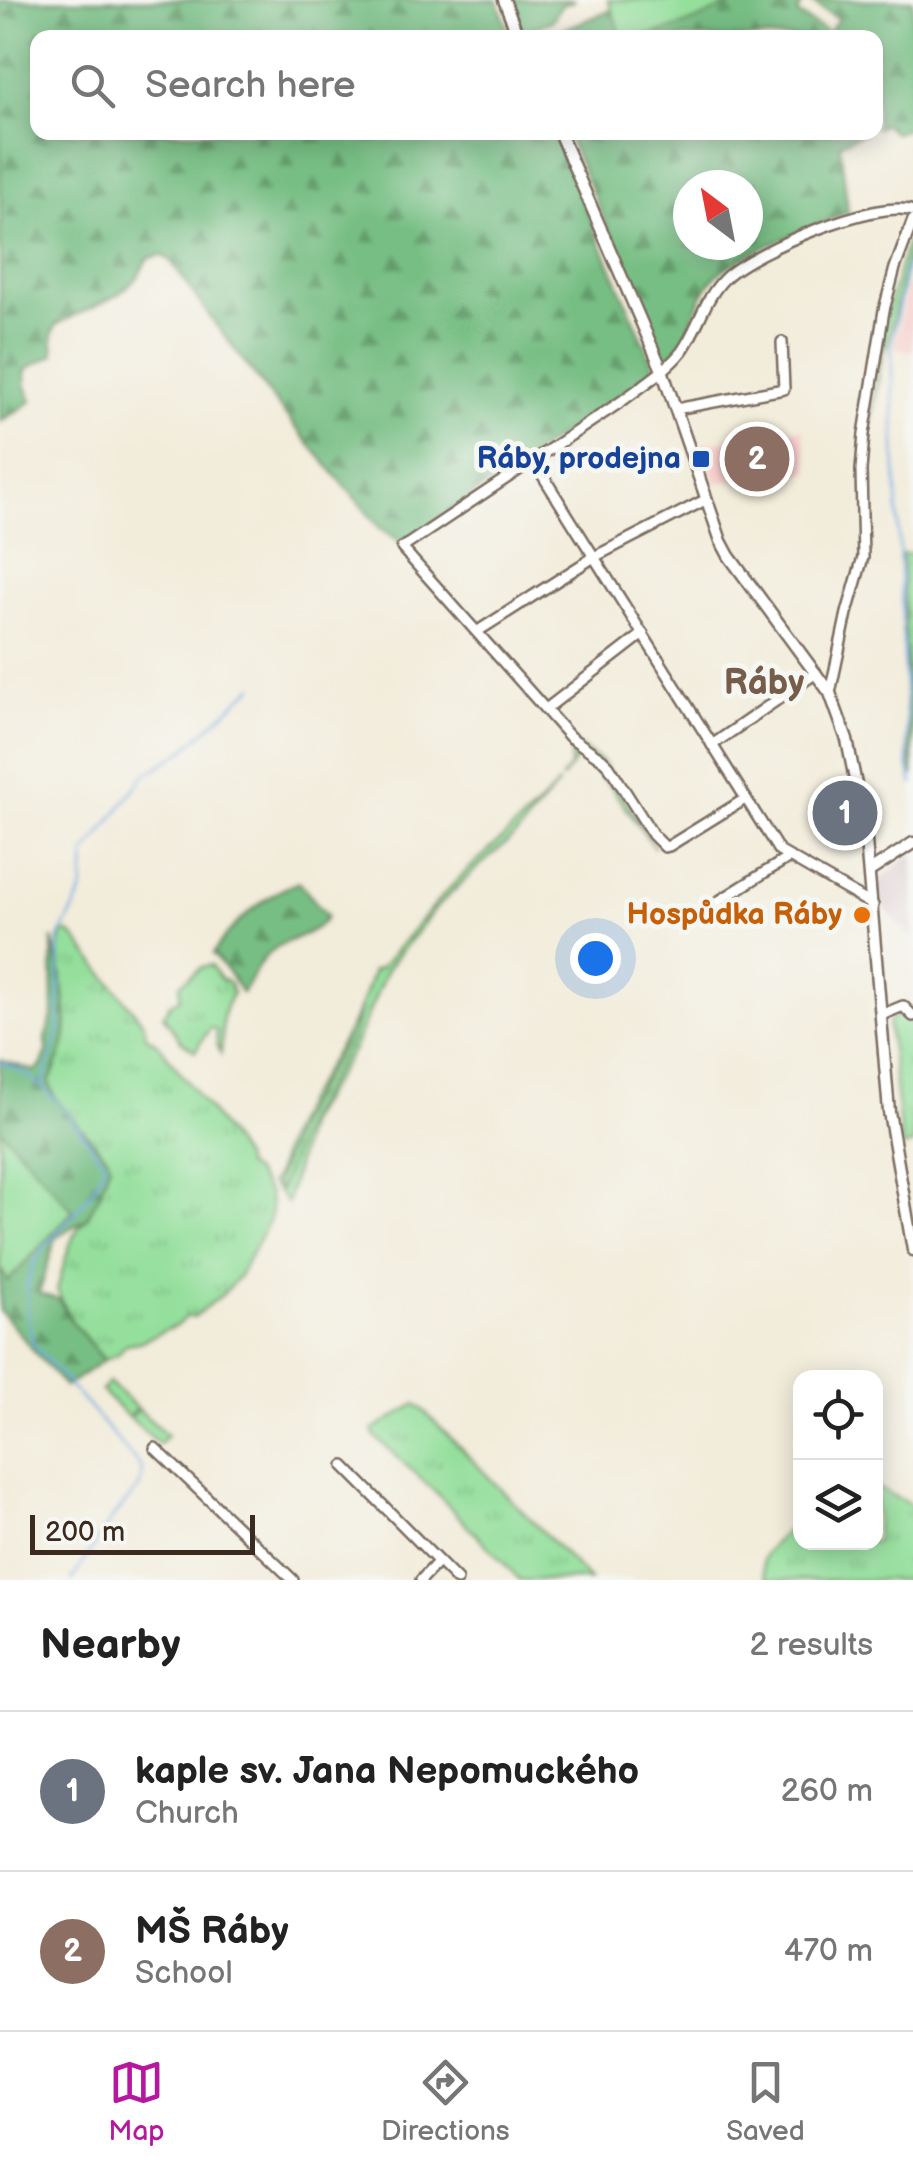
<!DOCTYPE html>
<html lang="en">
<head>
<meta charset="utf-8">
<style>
	body { margin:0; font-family:"Balsamiq Sans",sans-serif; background:#f2f2f2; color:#222 }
	.controls { position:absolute; right:30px; bottom:30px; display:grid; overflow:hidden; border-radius:20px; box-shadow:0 5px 25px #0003 }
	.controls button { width:90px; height:90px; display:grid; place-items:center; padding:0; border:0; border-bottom:2px solid #e0e0e0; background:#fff; color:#222; font:50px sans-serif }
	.compass { position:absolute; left:673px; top:170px; width:90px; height:90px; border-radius:50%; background:#fff; box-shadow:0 5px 25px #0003; rotate:328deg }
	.scale { position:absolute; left:30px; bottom:25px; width:225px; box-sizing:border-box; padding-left:10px; border:5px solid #3b2a1e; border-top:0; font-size:28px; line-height:35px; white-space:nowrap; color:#3b2a1e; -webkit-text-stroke:8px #f6f6f2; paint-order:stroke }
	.you { position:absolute; left:595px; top:958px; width:35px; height:35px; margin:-25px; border:8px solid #fff; border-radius:50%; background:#1a73e8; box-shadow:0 0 0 15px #1a73e833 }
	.badge { display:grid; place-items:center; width:65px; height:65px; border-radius:50%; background:#b5179e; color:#fff; font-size:32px; font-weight:700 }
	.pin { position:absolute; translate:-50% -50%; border:5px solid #fff; box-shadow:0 2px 10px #0006 }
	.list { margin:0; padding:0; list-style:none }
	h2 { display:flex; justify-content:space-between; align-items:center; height:130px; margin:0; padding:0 40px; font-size:42px }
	h2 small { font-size:32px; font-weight:400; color:#767676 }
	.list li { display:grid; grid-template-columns:65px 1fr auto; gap:30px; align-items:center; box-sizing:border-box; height:160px; padding:0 40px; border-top:2px solid #e0e0e0 }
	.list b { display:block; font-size:38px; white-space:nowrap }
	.list p { margin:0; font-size:32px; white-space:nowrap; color:#767676 }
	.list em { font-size:32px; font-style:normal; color:#767676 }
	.icon { flex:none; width:55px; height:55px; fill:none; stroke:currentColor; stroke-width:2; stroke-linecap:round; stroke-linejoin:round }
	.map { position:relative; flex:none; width:913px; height:1580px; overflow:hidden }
	.search { position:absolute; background:#fff; box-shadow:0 5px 25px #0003; left:30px; right:30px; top:30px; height:110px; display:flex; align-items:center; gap:25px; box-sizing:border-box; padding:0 35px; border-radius:20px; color:#767676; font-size:38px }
	.sheet { height:450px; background:#fff }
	nav { display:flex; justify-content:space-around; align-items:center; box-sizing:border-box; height:140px; border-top:2px solid #e0e0e0; background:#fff; font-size:28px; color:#767676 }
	nav a { display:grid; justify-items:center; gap:5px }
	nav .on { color:#b5179e }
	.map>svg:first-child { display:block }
	.built { fill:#f7d0ce }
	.industrial { fill:#d2bec4 }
	.grass { fill:url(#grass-tufts); stroke:#68845d; stroke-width:2.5 }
	.forest { fill:url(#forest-firs); stroke:#597451; stroke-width:2.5; fill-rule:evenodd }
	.wetland { fill:url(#wetland-marsh); stroke:#68845d; stroke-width:2.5 }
	.green { fill:#94df9c; stroke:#68845d; stroke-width:2.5 }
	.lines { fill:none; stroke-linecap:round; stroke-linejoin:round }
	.stream { stroke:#73aae2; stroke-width:2.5 }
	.minor-casing { stroke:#7b6e60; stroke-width:14 }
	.tertiary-casing { stroke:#7b6e60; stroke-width:15 }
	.minor { stroke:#fff; stroke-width:9 }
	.tertiary { stroke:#fff; stroke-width:10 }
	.transit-dot { fill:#1a4fb4; stroke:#f6f6f2; stroke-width:4 }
	.food-dot { fill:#e8710a; stroke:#f6f6f2; stroke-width:4 }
	.labels { text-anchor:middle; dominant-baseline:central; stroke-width:10; stroke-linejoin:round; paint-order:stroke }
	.transit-label { font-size:30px; font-weight:bold; fill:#164399; stroke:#f6f6f2; text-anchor:end }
	.food-label { font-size:30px; font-weight:bold; fill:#c56008; stroke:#f6f6f2; text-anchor:end }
	.quarter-label { font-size:35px; font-weight:bold; fill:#765c4a; stroke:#f6f6f2 }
</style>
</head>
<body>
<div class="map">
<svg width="913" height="1580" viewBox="0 0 913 1580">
	<defs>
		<pattern id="grass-tufts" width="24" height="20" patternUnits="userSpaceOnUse" patternTransform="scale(2.5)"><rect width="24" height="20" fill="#94df9c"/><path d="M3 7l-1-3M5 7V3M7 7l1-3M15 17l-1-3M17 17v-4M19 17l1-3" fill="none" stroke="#80c086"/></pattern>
		<pattern id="forest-firs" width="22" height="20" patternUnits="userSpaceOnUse" patternTransform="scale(2.5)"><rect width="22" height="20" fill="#77be84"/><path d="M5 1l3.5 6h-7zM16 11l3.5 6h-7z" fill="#639b6b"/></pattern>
		<pattern id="wetland-marsh" width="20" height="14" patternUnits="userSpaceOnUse" patternTransform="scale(2.5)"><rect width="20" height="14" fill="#94df9c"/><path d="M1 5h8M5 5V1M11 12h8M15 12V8" fill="none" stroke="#80c086"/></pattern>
	</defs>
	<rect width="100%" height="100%" fill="#f6f6f2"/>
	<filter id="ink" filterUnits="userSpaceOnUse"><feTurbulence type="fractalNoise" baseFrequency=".01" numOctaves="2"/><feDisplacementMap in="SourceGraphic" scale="20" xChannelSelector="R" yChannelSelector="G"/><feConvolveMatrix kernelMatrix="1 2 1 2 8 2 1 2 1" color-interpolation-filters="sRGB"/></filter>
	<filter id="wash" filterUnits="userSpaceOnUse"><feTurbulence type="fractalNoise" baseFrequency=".0048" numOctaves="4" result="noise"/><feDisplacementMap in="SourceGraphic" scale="40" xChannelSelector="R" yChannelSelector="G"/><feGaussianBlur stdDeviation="2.25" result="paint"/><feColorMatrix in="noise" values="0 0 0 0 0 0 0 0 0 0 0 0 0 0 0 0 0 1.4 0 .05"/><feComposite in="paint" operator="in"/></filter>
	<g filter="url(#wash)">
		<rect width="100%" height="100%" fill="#f2ecda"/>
		<g class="built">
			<polygon points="907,286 913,287 913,351 894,347"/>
			<polygon points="803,428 810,472 715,483 702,444"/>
		</g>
		<polygon class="industrial" points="913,852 913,938 877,901 876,883"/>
		<g class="grass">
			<polygon points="913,231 887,346 884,346 870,427 885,319 906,244"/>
			<polygon points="902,554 913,554 913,776 911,769"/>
			<polygon points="565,737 602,762 655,848 613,790 580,755 561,779 570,767 571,756 575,750"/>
			<path d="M559,783l-41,50 -41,35 -40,39 -50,62 -33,79 -47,74 -20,81 -17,-20 5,-6 10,-34 13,-30 49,-80 14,-28 12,-34 8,-4c30,-34 60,-73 94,-104 28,-26 59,-50 84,-80z"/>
			<path d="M63,932l6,1 6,5 69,86 2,12 13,9 51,66 22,30 11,17 2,8 9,6 15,22 2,18 -2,9 -30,55 -16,18 -29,23h-8l-10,9 -37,16 -13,2 -8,10 -14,6 -33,-40 -14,-30c7,-23 11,-54 29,-71l24,-55 -3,-7 -51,-58 -7,-16 15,-39 2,-12 -7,-83z"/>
			<path d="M211,965l9,14 9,3 4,11c-16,25 -8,33 -12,60l-4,-8 -1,-15 -6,-2 -15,23 -14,-10 -18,-26 8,-12 9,-5v-14l22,-17z"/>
			<polygon points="901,1011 913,1023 913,1144 902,1147 888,1022"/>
			<polygon points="416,1404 422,1409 590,1580 520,1580 437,1494 374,1435 373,1430"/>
			<path d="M876,1487l37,19v74h-145c-18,-29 15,-41 32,-62v24h76z"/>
		</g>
		<g class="forest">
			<path d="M0,0h497l14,37 -473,1v94l515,1 103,237 -253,173 -22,-14 -95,-113 -76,-99 -40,-57 -9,-5 -14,4 -9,18 -12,11 -12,9 -57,27c-8,12 -3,18 -3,31l-24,12 -5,5 1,15 6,14 -32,21z"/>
			<polygon points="511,0 575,0 561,6 552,21 523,32"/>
			<polygon points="739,0 804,0 797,14 829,33 838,19 808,0 913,0 913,127 894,133 885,124 876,128 876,38 645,38 691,22"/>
			<polygon points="612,10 622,37 556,37 554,33"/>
			<path d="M566,133h298l-24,10 8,69c-34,16 -112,41 -135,67 -20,24 -21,62 -47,81l-4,-1 -38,-95zM688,185h60v60h-60z"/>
			<path d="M299,882l28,34c-10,19 -37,21 -53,33 -17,12 -20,30 -33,44l-10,-17 -18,-22c18,-30 53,-60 86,-72z"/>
			<path d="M52,938c7,28 20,78 12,106 -3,13 -10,26 -15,39 5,24 41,55 58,74l3,7 -11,32 -13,23 -30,18 -17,57 20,5 12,22 33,39 -39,27 -65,-76v-43l7,12 66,-69 -73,-82v-69l35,11 6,-5 6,-14 -1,-14 7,-25z"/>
		</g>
		<polygon class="wetland" points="361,1008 350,1043 303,1124 280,1190 275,1184 298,1120 338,1053"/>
		<g class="green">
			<path d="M608,0h131c-36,18 -76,38 -117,37z"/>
			<polygon points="0,1129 73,1211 8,1281 0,1268"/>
			<polygon points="109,1382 137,1408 128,1417 101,1391"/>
			<polygon points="138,1409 167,1435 159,1444 130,1418"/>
		</g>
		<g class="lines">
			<g class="stream">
				<polyline points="913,251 906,268 891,346 908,764 913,784"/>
				<path d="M0,1062c48,15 75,63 105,101 -15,44 -44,59 -68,95 -15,23 -10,61 -4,85l108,124 1,10 -4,12 -23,25 -43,66"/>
				<polyline points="43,1084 59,1030 59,938 79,899 83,886 85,854 145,775 183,751 254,686"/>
			</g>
		</g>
	</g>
	<g filter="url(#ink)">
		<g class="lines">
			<g class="minor-casing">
				<g id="minor">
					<polyline points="676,409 784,389 782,342"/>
					<polyline points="533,460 779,851 873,905"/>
					<polyline points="478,631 594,557 707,499"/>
					<polyline points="830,693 847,613 863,557 861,470 864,434 884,310 895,268 913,220"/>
					<polyline points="546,709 643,634"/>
					<polyline points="712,745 816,673"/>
					<path d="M745,799l-76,47 -4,1 -12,-12 -44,-69 -7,-7 -32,-22 -168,-189 220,-147c21,-16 44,-30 60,-50 17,-24 22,-53 44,-74 28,-26 151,-79 187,-66"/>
					<polyline points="711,906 788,858"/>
					<polyline points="881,1015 903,1006 913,1016"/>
					<polyline points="155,1448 293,1580"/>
					<polyline points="344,1466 457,1580"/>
					<polyline points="421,1580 438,1562"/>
				</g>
			</g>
			<g class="tertiary-casing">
				<g id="tertiary">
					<polyline points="504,0 519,38"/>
					<polyline points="559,132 662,370 721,541 729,556 830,693 847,740 865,829 889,1112 913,1250"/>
					<polyline points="870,871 913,843"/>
				</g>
			</g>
			<use href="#minor" class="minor"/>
			<use href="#tertiary" class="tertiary"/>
		</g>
	</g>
	<rect class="transit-dot" x="691" y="449" width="20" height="20" rx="5"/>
	<circle class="food-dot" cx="862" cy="915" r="10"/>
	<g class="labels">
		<g class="transit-label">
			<text x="681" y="459">Ráby, prodejna</text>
		</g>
		<g class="food-label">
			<text x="842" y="915">Hospůdka Ráby</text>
		</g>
		<g class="quarter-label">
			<text x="764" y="683">Ráby</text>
		</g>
	</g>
</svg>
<div class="controls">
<button><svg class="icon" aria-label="locate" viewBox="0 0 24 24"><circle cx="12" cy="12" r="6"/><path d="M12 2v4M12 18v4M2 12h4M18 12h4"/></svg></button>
<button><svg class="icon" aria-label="layers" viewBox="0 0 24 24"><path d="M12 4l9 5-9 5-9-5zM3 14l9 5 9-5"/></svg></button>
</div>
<svg class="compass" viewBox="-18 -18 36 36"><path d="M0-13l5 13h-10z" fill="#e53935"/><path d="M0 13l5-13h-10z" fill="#767676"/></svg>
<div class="scale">200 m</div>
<div class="you"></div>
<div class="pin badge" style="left:845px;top:813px;background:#6b7280">1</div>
<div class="pin badge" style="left:757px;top:459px;background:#8d6e63">2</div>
<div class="search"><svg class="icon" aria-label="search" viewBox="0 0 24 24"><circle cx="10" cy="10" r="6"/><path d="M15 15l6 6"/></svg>Search here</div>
</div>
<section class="sheet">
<h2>Nearby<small>2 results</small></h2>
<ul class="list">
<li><span class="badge" style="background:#6b7280">1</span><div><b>kaple sv. Jana Nepomuckého</b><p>Church</p></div><em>260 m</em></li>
<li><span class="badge" style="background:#8d6e63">2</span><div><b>MŠ Ráby</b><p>School</p></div><em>470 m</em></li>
</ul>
</section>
<nav>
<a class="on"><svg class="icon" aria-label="map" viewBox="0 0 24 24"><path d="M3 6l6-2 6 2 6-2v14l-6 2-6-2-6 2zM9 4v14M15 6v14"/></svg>Map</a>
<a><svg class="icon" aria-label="directions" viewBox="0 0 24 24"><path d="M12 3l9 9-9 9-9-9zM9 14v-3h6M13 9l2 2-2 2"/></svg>Directions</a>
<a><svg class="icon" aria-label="saved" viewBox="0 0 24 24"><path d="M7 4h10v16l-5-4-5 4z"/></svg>Saved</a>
</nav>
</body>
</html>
